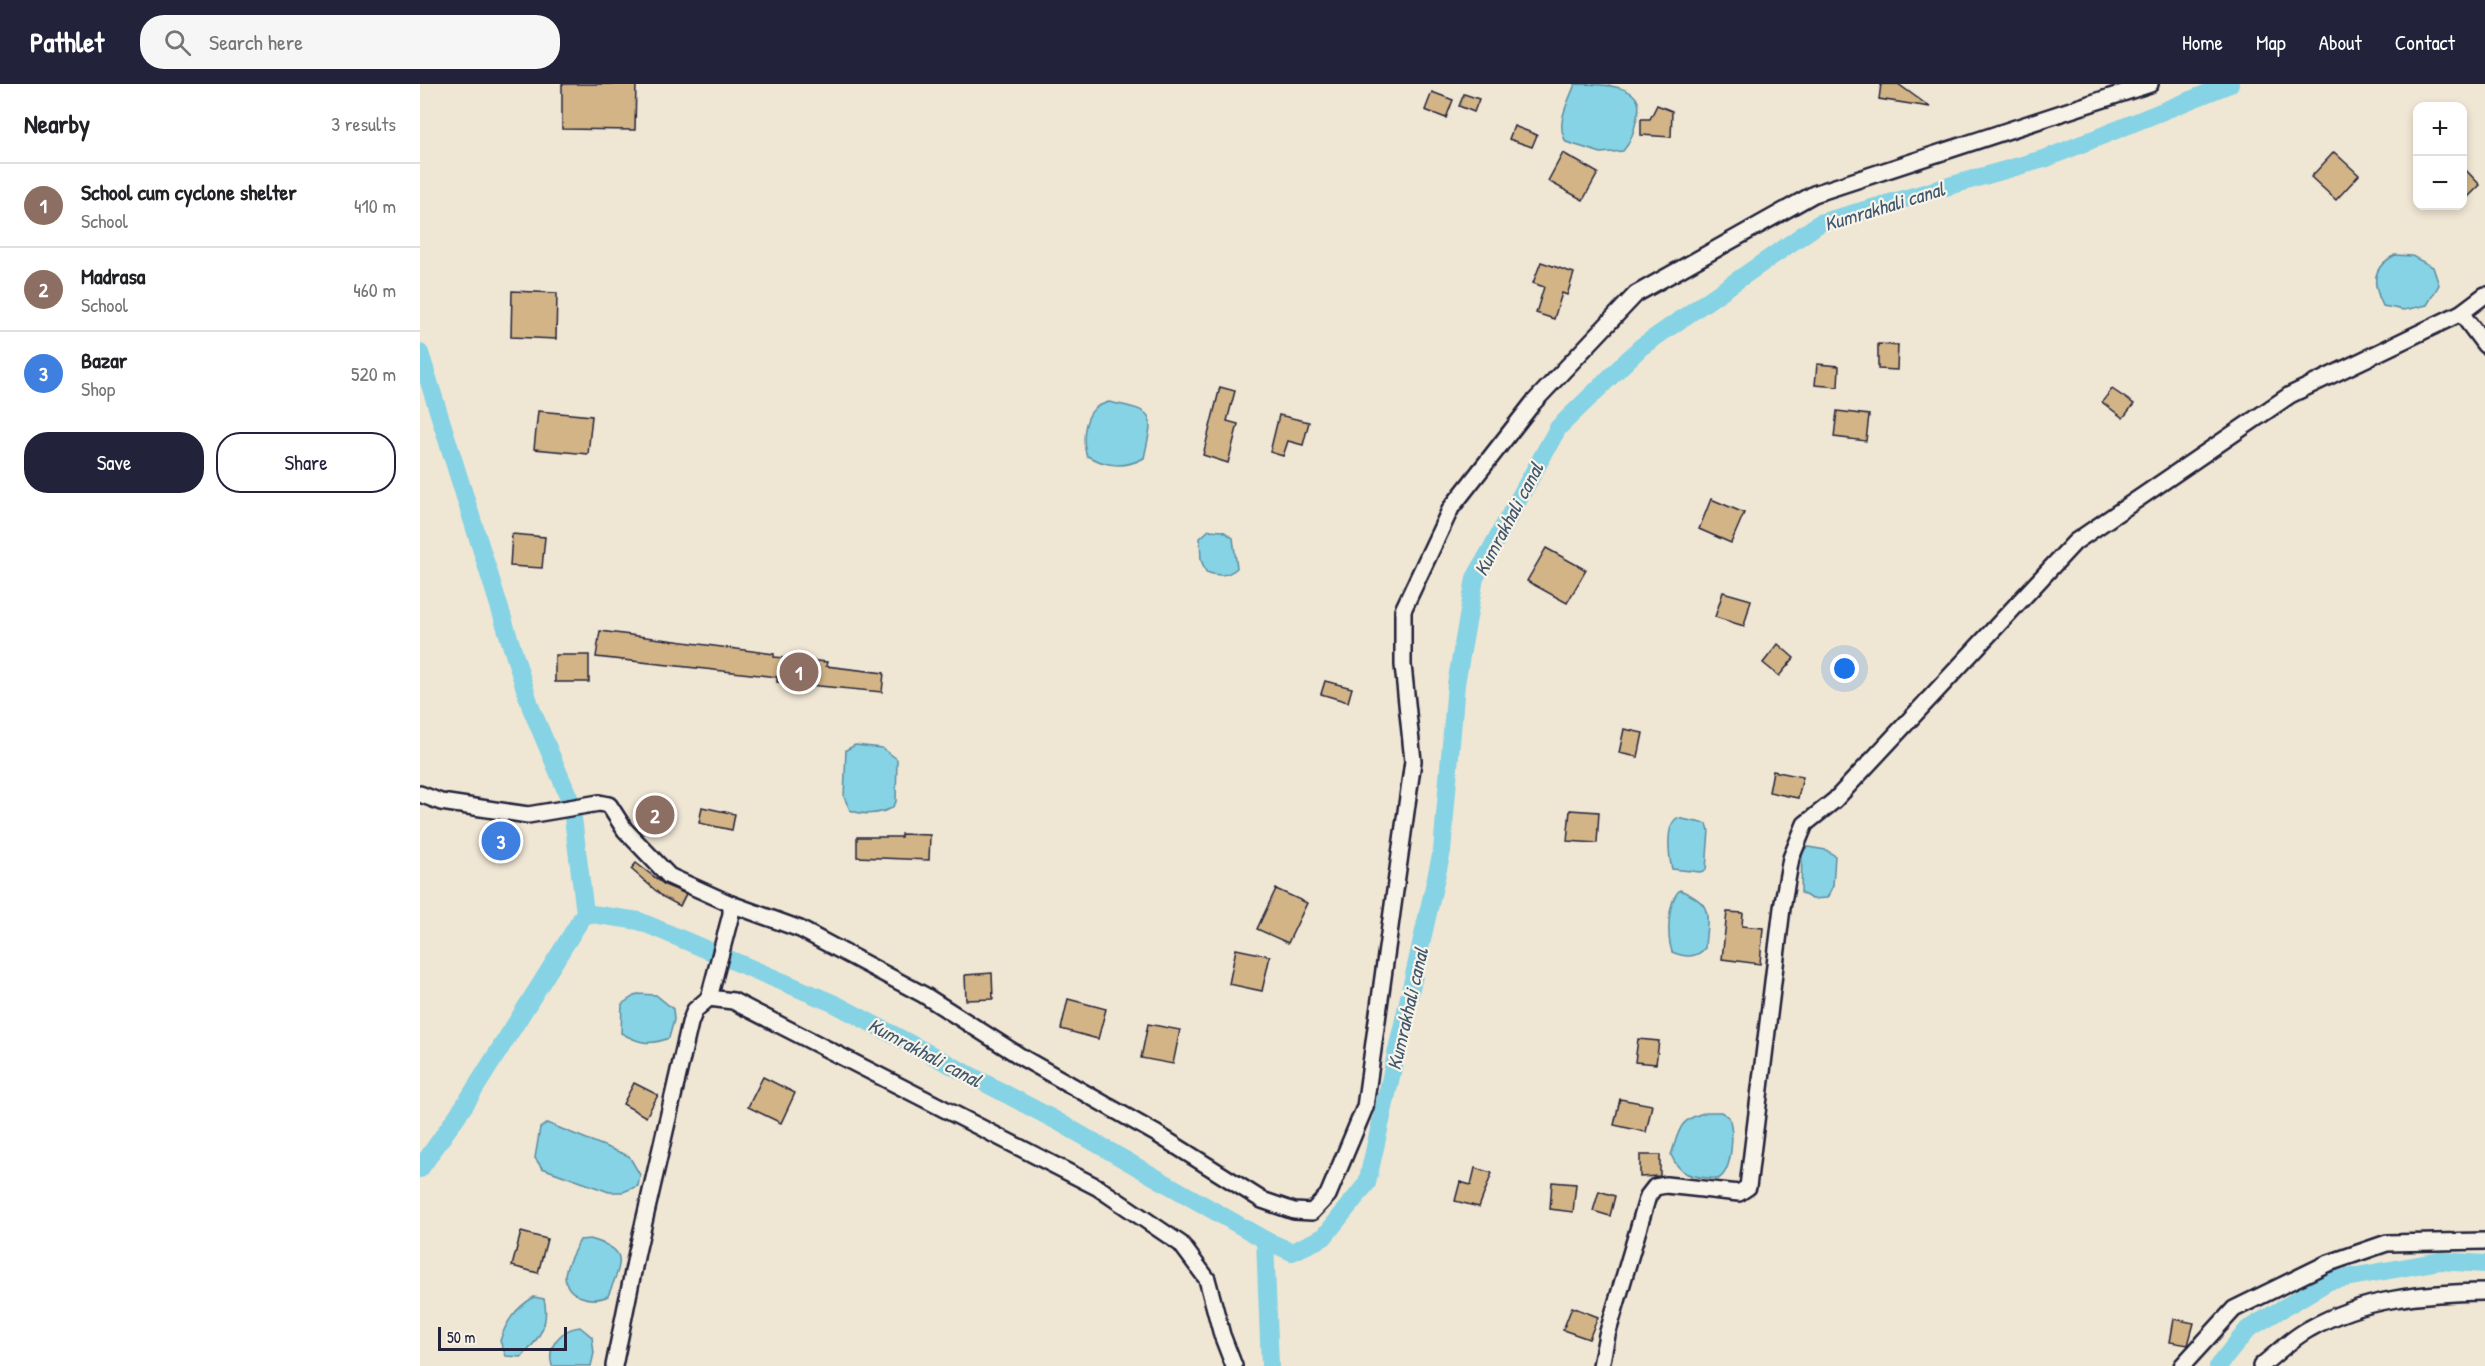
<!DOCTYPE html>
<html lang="en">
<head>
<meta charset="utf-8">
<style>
	body { margin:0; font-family:"Patrick Hand",sans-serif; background:#f6f6f6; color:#202124 }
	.controls { position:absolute; right:18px; top:18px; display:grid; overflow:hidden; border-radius:12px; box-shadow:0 3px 9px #0003 }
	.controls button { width:54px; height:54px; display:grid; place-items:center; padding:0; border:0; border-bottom:2px solid #e0e0e0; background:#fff; color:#202124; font:30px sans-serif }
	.scale { position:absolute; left:18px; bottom:15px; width:129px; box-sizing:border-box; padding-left:6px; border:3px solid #22223b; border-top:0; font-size:16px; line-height:21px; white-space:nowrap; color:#22223b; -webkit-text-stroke:4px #f7f3e8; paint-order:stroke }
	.you { position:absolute; left:1425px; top:585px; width:21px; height:21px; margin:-15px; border:4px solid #fff; border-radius:50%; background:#1a73e8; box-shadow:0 0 0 9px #1a73e833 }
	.badge { display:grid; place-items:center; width:39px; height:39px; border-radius:50%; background:#22223b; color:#fff; font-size:20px; font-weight:700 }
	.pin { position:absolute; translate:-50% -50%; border:3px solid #fff; box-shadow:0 2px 6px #0006 }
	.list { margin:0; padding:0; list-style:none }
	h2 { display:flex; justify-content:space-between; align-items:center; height:78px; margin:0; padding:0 24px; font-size:26px }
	h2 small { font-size:20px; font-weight:400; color:#757577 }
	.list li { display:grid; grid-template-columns:39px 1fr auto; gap:18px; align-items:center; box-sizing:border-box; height:84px; padding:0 24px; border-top:2px solid #e0e0e0 }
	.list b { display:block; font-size:22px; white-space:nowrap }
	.list p { margin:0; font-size:20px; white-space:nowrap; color:#757577 }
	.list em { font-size:20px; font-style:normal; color:#757577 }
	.actions { display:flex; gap:12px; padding:18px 24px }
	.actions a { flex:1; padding:14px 0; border:2px solid #22223b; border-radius:24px; text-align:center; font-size:21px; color:#22223b }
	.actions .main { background:#22223b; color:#fff }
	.icon { flex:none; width:33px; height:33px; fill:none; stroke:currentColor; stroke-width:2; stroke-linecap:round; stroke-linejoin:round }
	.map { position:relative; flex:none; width:2065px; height:1282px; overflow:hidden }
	header { display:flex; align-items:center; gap:36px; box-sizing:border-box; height:84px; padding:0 30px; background:#22223b; color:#fff }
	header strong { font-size:28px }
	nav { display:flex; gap:33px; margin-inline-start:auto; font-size:21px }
	.search { width:420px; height:54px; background:#f6f6f6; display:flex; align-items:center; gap:15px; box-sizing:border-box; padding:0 21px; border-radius:24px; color:#757577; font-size:22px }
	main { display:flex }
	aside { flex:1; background:#fff }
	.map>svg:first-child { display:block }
	.water { fill:#85d3e4; stroke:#5d8ca0; stroke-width:1.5 }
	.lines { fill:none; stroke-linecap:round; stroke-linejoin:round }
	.canal { stroke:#85d3e4; stroke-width:18 }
	.building { fill:#d2b486; stroke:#22223b; stroke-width:1.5 }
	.street-casing { stroke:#22223b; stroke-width:20 }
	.street { stroke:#f7f3e8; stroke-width:15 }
	.labels { text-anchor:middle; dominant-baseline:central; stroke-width:4.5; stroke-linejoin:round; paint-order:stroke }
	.water-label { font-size:20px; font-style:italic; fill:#40576e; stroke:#f7f3e8 }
</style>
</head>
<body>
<header>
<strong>Pathlet</strong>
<div class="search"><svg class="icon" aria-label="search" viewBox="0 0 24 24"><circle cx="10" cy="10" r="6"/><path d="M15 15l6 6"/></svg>Search here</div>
<nav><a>Home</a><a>Map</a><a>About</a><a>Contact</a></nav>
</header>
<main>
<aside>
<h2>Nearby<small>3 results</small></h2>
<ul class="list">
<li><span class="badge" style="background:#8d6e63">1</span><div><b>School cum cyclone shelter</b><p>School</p></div><em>410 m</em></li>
<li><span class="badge" style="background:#8d6e63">2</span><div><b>Madrasa</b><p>School</p></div><em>460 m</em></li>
<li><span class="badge" style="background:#3f7fe0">3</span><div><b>Bazar</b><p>Shop</p></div><em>520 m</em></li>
</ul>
<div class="actions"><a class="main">Save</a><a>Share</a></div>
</aside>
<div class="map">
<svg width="2065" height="1282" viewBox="0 0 2065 1282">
	<rect width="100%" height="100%" fill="#f0e6d4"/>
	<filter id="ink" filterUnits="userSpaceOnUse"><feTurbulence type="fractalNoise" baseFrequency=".0167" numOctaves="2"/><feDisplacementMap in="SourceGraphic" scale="12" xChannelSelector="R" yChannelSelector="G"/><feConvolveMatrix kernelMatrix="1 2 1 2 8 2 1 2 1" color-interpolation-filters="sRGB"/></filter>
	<g filter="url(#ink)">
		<g class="water">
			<path d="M1155,0c26,0 74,0 62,33 -3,13 -5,24 -14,34l-22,2 -35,-11c-11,-19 2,-39 9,-58z"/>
			<path d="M1975,171l17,1 21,11 6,18 -12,20 -23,5 -21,-4c-11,-23 -12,-38 12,-51z"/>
			<path d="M689,318c48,10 45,10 35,56 -20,11 -38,8 -57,-2 -5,-13 -4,-37 8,-48 3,-3 10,-4 14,-6z"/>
			<path d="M789,446l14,1 10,7 4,30c-10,9 -19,8 -31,4l-5,-12 -1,-22z"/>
			<path d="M435,661l27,3 15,11 -1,43 -4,6c-12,6 -29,8 -42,2l-6,-13 2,-47z"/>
			<path d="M1257,734l30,6 2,6 -3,40 -6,2 -28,-3c-3,-12 -7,-43 5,-51z"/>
			<polygon points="1388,763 1406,766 1415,772 1413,802 1407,814 1392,815 1381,809 1382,770 1384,765"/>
			<path d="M1260,806c35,15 27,24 25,58 -9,11 -21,9 -33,4 -5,-15 -5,-51 8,-62z"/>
			<path d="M217,910l19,1 17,14 1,11 -5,18c-20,8 -30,5 -48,-5l1,-29z"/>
			<path d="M1287,1028h14l8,5c5,15 4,54 -11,62 -24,-3 -36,0 -47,-24 9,-27 7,-35 36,-43z"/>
			<polygon points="127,1039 209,1072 220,1091 218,1102 203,1108 189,1108 122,1084 115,1074 120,1044"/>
			<path d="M170,1155c41,11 31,24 18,57 -15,8 -43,1 -43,-21 1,-10 10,-26 15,-35z"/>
			<path d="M114,1213l10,2c6,25 -5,40 -22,58l-16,-1 -6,-15c6,-20 16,-33 34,-44z"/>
			<path d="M160,1243l12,10 2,16 -3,13h-39c-6,-20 9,-37 28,-39z"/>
		</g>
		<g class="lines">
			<g class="canal">
				<polyline points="0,269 111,624 150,716"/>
				<polyline points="153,734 165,829"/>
				<polyline points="0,1085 46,1019 165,829 219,837 415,920 637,1037 845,1156 872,1168 904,1153 947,1099 1022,767 1036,600 1055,494 1138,344 1221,263 1400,139 1627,74 1810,0"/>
				<polyline points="845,1156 850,1282"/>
				<polyline points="1798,1282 1828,1245 1909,1197 2020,1177 2065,1180"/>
			</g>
		</g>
		<g class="building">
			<polygon points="142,0 216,0 215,46 142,45"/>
			<polygon points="1461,0 1478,0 1510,23 1459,15"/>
			<polygon points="1012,8 1033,16 1026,34 1005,26"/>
			<polygon points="1044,10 1059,15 1054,28 1039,22"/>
			<polygon points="1237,21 1252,27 1251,53 1221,51 1221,35 1230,35"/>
			<polygon points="1094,42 1117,51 1112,63 1089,55"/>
			<polygon points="1914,68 1939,91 1916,116 1891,93"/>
			<polygon points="1143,69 1178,89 1163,116 1128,97"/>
			<polygon points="2043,83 2060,101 2043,118"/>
			<polygon points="1121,178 1154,189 1147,211 1142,209 1134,235 1116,229 1124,203 1113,199"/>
			<polygon points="92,207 137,209 136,255 91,253"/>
			<polygon points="1458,260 1478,261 1477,286 1458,285"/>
			<polygon points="1397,280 1419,282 1418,303 1395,301"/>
			<polygon points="800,303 815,307 807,337 818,340 808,379 783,371"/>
			<polygon points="1692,305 1714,320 1703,334 1682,318"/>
			<polygon points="118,327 172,332 168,370 114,365"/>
			<polygon points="1417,327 1449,331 1446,357 1414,353"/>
			<polygon points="859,331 889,338 883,361 868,357 863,372 850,368"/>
			<polygon points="1291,415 1324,429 1311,459 1279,445"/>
			<polygon points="92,450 125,453 122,484 90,482"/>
			<polygon points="1126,464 1166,486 1147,519 1107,497"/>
			<polygon points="1303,508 1331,516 1324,542 1295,533"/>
			<polygon points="180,547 354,570 354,573 407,578 406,582 464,589 462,608 357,598 357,593 176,573"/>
			<polygon points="1358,560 1374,574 1359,592 1343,579"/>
			<rect x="135" y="571" width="34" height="27"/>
			<polygon points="905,597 932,604 928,618 901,610"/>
			<polygon points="1204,645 1223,649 1218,673 1199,669"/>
			<polygon points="1353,687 1383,693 1378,714 1349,708"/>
			<polygon points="282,723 315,730 312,746 279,739"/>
			<polygon points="1150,726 1179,728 1177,759 1147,757"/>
			<polygon points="481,750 510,751 509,776 437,773 437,753 481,753"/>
			<polygon points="216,779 245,801 266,810 260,822 243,813 211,785"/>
			<polygon points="856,805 887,819 868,859 837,845"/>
			<polygon points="1307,828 1323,829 1322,842 1343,844 1340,880 1302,875"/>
			<polygon points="816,865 850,872 842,907 809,900"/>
			<polygon points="572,889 573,915 546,916 545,891"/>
			<polygon points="648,915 686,925 678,955 641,945"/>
			<polygon points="728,940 760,946 753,980 721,974"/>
			<polygon points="1218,955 1239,957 1236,980 1215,978"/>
			<polygon points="343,993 375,1009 361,1039 328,1023"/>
			<polygon points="214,999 238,1011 226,1033 203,1020"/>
			<polygon points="1200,1015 1232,1021 1226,1048 1194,1041"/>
			<polygon points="1220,1071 1240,1071 1240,1092 1220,1093"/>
			<polygon points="1055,1084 1072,1089 1059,1123 1035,1117 1040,1098 1051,1101"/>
			<polygon points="1132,1098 1156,1100 1153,1128 1130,1125"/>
			<polygon points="1179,1107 1195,1112 1190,1132 1173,1127"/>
			<polygon points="101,1148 127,1155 118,1189 92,1182"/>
			<polygon points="1152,1223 1178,1233 1169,1255 1143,1246"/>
			<polygon points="1754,1235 1774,1239 1768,1261 1750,1258"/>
		</g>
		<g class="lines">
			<g class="street-casing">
				<g id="street">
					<polyline points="2041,229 2065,261"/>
					<polyline points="0,710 21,718 108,731 179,719 189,721 205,746 249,792 311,820 380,845 504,911 603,974 737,1050 842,1116 874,1127 892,1128 908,1111 945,1023 993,677 983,581 983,526 1031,424 1113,319 1216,210 1394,110 1730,0"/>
					<polyline points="289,914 311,830 311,820"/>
					<polyline points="194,1282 217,1168 270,939 275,926 289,914 313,917 677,1103 761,1160 787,1195 802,1251 814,1282"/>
					<polyline points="1181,1282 1187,1251 1228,1112 1235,1103 1246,1101 1319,1109 1328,1103 1362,824 1371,774 1385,740 1415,716 1655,458 1870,311 2041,229 2065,211"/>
					<polyline points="1762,1282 1814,1225 1906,1180 1967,1159 2065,1157"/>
					<path d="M1841,1282c15,-12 31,-28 48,-37 54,-31 115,-36 176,-37"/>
				</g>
			</g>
			<use href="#street" class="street"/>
		</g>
	</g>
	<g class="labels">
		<g class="water-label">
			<text transform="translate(1464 122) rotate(-17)">Kumrakhali canal</text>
			<text transform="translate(1088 435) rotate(-62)">Kumrakhali canal</text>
			<text transform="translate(987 925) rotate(-77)">Kumrakhali canal</text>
			<text transform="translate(505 968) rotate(28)">Kumrakhali canal</text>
		</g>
	</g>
</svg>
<div class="controls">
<button>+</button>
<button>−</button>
</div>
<div class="scale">50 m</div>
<div class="you"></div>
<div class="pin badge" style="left:379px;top:588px;background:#8d6e63">1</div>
<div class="pin badge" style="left:235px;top:731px;background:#8d6e63">2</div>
<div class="pin badge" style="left:81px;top:757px;background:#3f7fe0">3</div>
</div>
</main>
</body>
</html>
